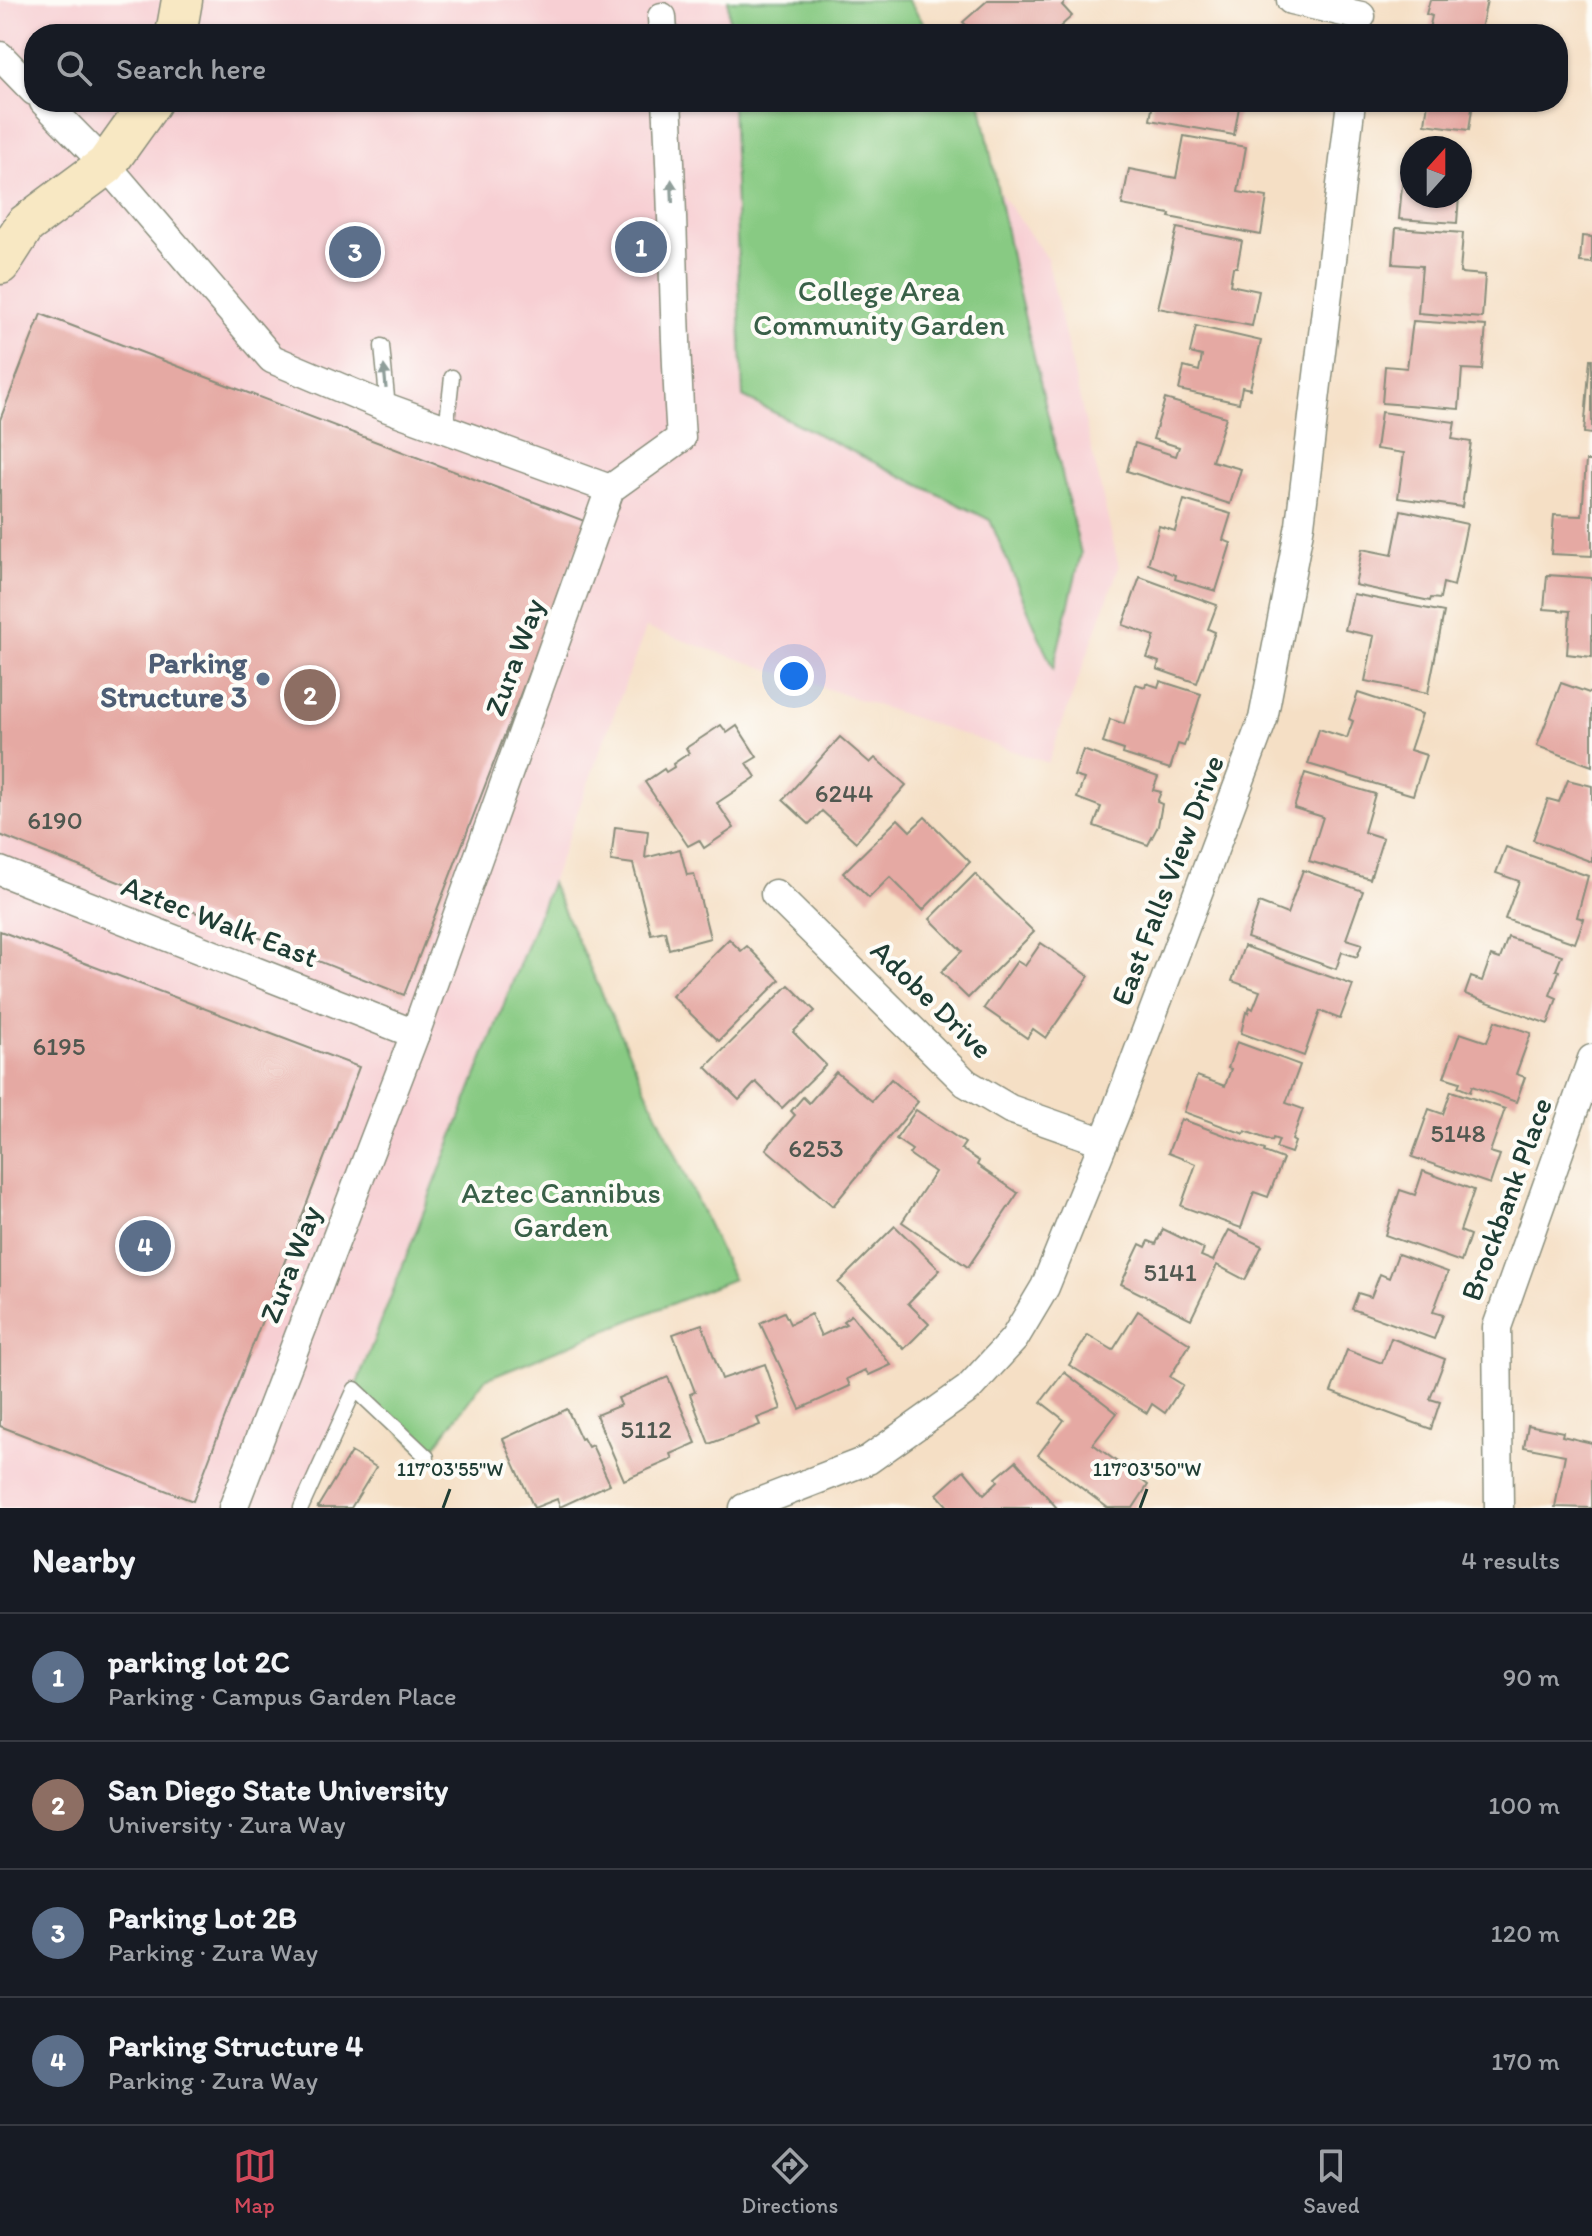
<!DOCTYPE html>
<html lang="en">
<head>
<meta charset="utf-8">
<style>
	body { margin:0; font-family:Itim,sans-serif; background:#242831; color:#f1f3f6 }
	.compass { position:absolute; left:1400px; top:136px; width:72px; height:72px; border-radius:50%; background:#171b24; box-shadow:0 2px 6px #0004; rotate:21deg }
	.you { position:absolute; left:794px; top:676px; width:28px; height:28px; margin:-20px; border:6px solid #fff; border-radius:50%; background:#1a73e8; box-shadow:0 0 0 12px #1a73e833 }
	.badge { display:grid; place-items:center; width:52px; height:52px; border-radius:50%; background:#d1495b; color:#fff; font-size:26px; font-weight:700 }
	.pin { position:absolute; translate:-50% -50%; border:4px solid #fff; box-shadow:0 2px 8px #0006 }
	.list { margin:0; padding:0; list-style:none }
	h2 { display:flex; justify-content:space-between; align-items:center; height:104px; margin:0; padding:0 32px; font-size:34px }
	h2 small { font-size:26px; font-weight:400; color:#9ea1a6 }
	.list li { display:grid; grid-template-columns:52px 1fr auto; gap:24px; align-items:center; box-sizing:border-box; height:128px; padding:0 32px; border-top:2px solid #363941 }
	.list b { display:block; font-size:30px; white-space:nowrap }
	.list p { margin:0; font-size:26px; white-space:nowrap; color:#9ea1a6 }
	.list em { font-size:26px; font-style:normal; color:#9ea1a6 }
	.icon { flex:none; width:44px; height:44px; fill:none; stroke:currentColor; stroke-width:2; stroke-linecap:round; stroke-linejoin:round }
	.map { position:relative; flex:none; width:1592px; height:1508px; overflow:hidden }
	.search { position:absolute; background:#171b24; box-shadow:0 2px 6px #0004; left:24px; right:24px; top:24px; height:88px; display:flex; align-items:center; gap:20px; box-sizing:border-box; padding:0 28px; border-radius:32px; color:#9ea1a6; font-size:30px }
	.sheet { height:616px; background:#171b24 }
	nav { display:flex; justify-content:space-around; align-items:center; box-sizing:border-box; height:112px; border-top:2px solid #363941; background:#171b24; font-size:22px; color:#9ea1a6 }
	nav a { display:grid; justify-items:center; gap:4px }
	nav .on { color:#d1495b }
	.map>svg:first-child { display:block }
	.built { fill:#f7cfd3 }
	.green { fill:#88ca83; stroke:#54845c; stroke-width:2 }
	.building { fill:#e5a9a3 }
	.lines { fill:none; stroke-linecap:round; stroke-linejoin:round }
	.lane-casing { stroke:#8a8e7c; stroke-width:17 }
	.street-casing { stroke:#8a8e7c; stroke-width:31 }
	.secondary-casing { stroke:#8a8e7c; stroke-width:43 }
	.lane { stroke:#fff; stroke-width:14 }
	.street { stroke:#fff; stroke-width:28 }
	.secondary { stroke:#f8e8c3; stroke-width:40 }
	.oneway { fill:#8f9e9a }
	.ticks { fill:none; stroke:#1f3d34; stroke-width:3 }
	.service-dot { fill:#5c6f8a; stroke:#fdfcf7; stroke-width:3 }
	.labels { text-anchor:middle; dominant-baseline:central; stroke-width:8; stroke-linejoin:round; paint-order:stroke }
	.number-label { font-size:26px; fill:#505850 }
	.park-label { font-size:30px; fill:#396048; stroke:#fdfcf7 }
	.street-label { font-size:30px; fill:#1f3d34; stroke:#fdfcf7 }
	.service-label { font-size:30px; font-weight:bold; fill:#4e5e75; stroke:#fdfcf7; text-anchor:end }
	.ticks-label { font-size:20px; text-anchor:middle; fill:#1f3d34; stroke:#fdfcf7; stroke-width:8; stroke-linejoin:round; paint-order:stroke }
</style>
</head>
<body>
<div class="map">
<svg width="1592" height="1508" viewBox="0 0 1592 1508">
	<rect width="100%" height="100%" fill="#fdfcf7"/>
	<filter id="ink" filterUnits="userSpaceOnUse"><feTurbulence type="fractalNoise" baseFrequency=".0125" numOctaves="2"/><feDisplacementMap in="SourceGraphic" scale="16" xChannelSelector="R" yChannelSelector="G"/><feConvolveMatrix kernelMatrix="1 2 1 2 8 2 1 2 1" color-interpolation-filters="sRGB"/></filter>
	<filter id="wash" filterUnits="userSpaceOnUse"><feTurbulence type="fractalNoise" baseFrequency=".006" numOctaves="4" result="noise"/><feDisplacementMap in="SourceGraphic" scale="32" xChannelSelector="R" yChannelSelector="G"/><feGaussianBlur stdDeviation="1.8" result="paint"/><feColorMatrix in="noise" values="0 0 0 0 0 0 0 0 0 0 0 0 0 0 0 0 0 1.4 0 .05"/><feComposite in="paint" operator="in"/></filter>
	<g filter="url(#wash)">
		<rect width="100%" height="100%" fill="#f5dfc5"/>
		<polygon class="built" points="0,0 860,0 884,34 34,34 34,102 934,102 1047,258 1119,567 1048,763 646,628 551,883 307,1508 0,1508"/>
		<g class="green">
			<polygon points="728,0 908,0 931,34 730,34"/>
			<polygon points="732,102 979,102 981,105 1015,277 1081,554 1053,669 990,520 743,397"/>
			<polygon points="551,883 733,1279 485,1379 427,1457 355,1389"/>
		</g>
		<g id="blocks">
			<g class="building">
				<polygon points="988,0 1067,0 1062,5 1072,16 1052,34 974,34 963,22"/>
				<polygon points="1430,0 1487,0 1480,34 1428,34 1432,16 1426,14"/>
				<polygon points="1153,102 1240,102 1234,135 1150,120"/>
				<polygon points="1428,102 1473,102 1469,130 1425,124"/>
				<polygon points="1184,136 1246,147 1238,192 1267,197 1261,235 1169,217 1170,214 1122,205 1129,169 1176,178"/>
				<polygon points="1410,169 1412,169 1412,196 1459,196 1457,223 1399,219 1403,175 1409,175"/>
				<polygon points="1177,228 1242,241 1237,267 1233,267 1230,285 1259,291 1252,326 1158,308"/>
				<polygon points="1396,228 1463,233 1460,273 1485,275 1482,318 1418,313 1422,266 1393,264"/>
				<polygon points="1582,236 1592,237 1592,263 1580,262"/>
				<polygon points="41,314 587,522 404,995 0,835 0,420"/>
				<polygon points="1413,321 1486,326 1482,370 1462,369 1459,409 1382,403 1385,366 1407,368"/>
				<polygon points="1196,326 1261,341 1250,389 1242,387 1239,403 1179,390 1184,367 1199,371 1202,356 1190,353"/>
				<polygon points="1590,359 1592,359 1592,434 1584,433"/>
				<polygon points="1165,399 1226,417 1212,461 1241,469 1230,504 1127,471 1135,443 1176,456 1179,447 1153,439"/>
				<polygon points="1381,412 1455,422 1452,439 1471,442 1462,507 1398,498 1404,453 1376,449"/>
				<polygon points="1586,461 1592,461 1592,556 1551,554 1554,515 1582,516"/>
				<polygon points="1184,500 1231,514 1223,540 1231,543 1216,591 1175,579 1176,575 1148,564 1159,526 1175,531"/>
				<polygon points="1401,510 1467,524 1454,586 1443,583 1440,599 1431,598 1430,601 1355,585 1362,549 1392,555"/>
				<polygon points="1547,575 1592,578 1592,657 1567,654 1570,611 1544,609"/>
				<polygon points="1140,577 1217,605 1208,629 1215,632 1197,683 1157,669 1159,662 1147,658 1155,636 1123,625"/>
				<polygon points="1353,594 1444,612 1428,693 1365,681 1374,636 1345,630"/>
				<polygon points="1160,681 1201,694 1184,746 1178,744 1170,769 1123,754 1124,750 1103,743 1110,719 1124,724 1136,684 1145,687 1146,683 1158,687"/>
				<polygon points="1561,683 1592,694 1592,766 1537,746"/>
				<polygon points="1358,693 1422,714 1410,750 1426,755 1413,795 1308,764 1319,729 1347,738 1353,721 1349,719"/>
				<polygon points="721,725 727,733 737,726 757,757 747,763 756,777 717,803 734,828 704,848 699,840 688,846 645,782 664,769 666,772 674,767 673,764 689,753 686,748"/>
				<polygon points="840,737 870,763 875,758 906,785 856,842 822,811 809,824 783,800"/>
				<polygon points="1083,750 1158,777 1153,790 1161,792 1157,802 1162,804 1158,826 1148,845 1094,826 1101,807 1077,798 1084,779 1074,776"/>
				<polygon points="1305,773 1375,794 1364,832 1383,838 1370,879 1309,861 1323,817 1294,808"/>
				<polygon points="1568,780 1592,786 1592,862 1533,840 1548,799 1559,802"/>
				<polygon points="925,817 970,862 923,910 890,877 869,898 843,873 898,819 910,831"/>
				<polygon points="615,827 648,831 645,858 680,849 687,875 694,874 710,938 669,949 665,931 651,934 633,864 611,861"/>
				<polygon points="1506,847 1588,876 1577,917 1584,919 1575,943 1505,919 1519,881 1496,873"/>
				<polygon points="1303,870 1363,891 1346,939 1362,944 1357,957 1342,952 1336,969 1247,938 1259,903 1287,914"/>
				<polygon points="975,874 1034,932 968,998 941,972 962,951 930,919"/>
				<polygon points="0,931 359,1067 193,1501 0,1426"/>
				<polygon points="1508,937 1562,955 1556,970 1559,971 1550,995 1557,998 1548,1024 1465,994 1471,977 1482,981 1491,956 1500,959"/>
				<polygon points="729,939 741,951 747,946 780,980 719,1041 672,996"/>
				<polygon points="1041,943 1089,976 1046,1038 1033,1029 1027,1038 984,1008 1017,961 1025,966"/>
				<polygon points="1244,946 1353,985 1340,1019 1320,1011 1304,1056 1241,1033 1246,1012 1248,1013 1250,1007 1253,1009 1260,991 1232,981"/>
				<polygon points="789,985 815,1011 793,1032 826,1065 782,1108 756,1082 739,1100 706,1067"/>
				<polygon points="1495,1021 1531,1033 1516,1074 1525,1077 1516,1102 1472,1086 1470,1092 1458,1087 1460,1082 1444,1077 1460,1033 1487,1042"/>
				<polygon points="1237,1042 1300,1065 1286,1103 1303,1109 1292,1140 1295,1142 1291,1153 1276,1148 1279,1140 1273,1138 1272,1141 1245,1131 1244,1134 1184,1112 1197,1076 1225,1086 1231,1069 1228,1068"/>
				<polygon points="836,1072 872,1101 891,1079 918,1102 833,1206 766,1149 795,1115 791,1111 803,1097 809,1103"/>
				<polygon points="1451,1091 1505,1109 1490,1152 1500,1155 1490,1184 1412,1157 1429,1109 1443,1114"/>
				<polygon points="916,1110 965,1143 961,1149 979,1161 977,1165 1018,1193 968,1267 902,1222 935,1172 909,1154 912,1150 896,1139"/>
				<polygon points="1181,1119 1265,1150 1264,1152 1283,1159 1268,1197 1254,1192 1241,1228 1181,1206 1196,1164 1168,1153"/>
				<polygon points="1423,1171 1474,1190 1460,1231 1470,1235 1461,1262 1385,1235 1400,1190 1415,1195"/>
				<polygon points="895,1226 940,1270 908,1303 929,1324 904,1349 838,1283"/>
				<polygon points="1163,1229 1204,1249 1201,1256 1213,1261 1229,1230 1262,1246 1245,1280 1217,1265 1191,1319 1121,1284 1140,1244 1146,1247 1149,1241 1156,1244"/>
				<polygon points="1398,1254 1448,1272 1433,1312 1443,1315 1434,1339 1352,1309 1358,1293 1371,1297 1380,1274 1389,1278"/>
				<polygon points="1138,1311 1190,1344 1170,1377 1183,1385 1165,1413 1152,1404 1147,1413 1069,1365 1088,1335 1113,1350"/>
				<polygon points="784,1312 790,1324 811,1314 821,1336 846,1324 843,1321 851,1315 891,1365 869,1375 865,1370 847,1379 850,1386 800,1409 760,1323"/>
				<polygon points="702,1324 722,1379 765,1364 781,1409 757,1418 760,1425 709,1444 690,1394 695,1392 673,1334"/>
				<polygon points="1391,1338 1445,1359 1430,1399 1440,1402 1431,1429 1331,1392 1347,1350 1382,1363"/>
				<polygon points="1064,1372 1117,1413 1093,1444 1148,1485 1133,1508 1108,1508 1038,1455 1064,1420 1041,1402"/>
				<polygon points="668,1377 696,1443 671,1454 673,1459 624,1480 596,1415 621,1405 618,1398"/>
				<polygon points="567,1409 581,1439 583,1438 588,1447 592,1445 610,1484 560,1507 557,1499 534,1508 503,1439"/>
				<polygon points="1528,1425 1563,1432 1562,1436 1592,1443 1592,1508 1555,1507 1565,1455 1524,1447"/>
				<polygon points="351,1452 376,1467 351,1508 317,1508"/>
				<polygon points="1016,1461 1057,1508 949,1508 937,1494 964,1470 984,1494 998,1481 996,1478"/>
			</g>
		</g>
	</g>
	<g filter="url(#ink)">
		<use href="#blocks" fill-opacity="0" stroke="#8a8e7c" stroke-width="2"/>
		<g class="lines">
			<g class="lane-casing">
				<g id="lane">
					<polyline points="382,346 388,408"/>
					<polyline points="446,430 452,377"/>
					<polyline points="301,1508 355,1389 427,1457"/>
				</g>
			</g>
			<g class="street-casing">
				<g id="street">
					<polyline points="1291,0 1361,16"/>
					<polyline points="662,17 663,34"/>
					<polyline points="0,56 34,91"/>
					<polyline points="44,102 106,165 272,359 388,408 610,489 415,1034 233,1508"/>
					<path d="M610,489l71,-51c-8,-112 -7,-224 -14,-336"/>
					<polyline points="0,871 415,1034"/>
					<polyline points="775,894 966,1083 1010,1109 1104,1142"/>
					<polyline points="744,1508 868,1460 968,1389 1014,1339 1045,1287 1115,1114 1263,719 1300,525 1351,102"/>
					<polyline points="1499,1508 1497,1327 1592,1059"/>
				</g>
			</g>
			<g class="secondary-casing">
				<g id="secondary">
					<polyline points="176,34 182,0"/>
					<polyline points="0,264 25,225 106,165 151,102"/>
				</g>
			</g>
			<use href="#lane" class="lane"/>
			<use href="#street" class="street"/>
			<use href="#secondary" class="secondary"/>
		</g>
		<defs><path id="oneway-solid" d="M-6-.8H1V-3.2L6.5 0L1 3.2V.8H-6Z" transform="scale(2)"/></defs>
		<g class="oneway">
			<use href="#oneway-solid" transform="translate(672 191) rotate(-92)"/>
			<use href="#oneway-solid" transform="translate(385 377) rotate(-95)"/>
		</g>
	</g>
	<path class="ticks" d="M443,1508l7,-19M1140,1508l7,-19"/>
	<circle class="service-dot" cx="263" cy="679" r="8"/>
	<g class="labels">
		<g class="number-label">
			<text x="844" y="793">6244</text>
			<text x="55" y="820">6190</text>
			<text x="59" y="1046">6195</text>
			<text x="1458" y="1133">5148</text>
			<text x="816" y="1148">6253</text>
			<text x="1170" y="1272">5141</text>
			<text x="646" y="1429">5112</text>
		</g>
		<g class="park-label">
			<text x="879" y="290">College Area<tspan x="879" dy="34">Community Garden</tspan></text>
			<text x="561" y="1192">Aztec Cannibus<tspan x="561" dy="34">Garden</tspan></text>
		</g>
		<g class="street-label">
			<text transform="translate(514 657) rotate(-70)">Zura Way</text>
			<text transform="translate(1167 880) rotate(-69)">East Falls View Drive</text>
			<text transform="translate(220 921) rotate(21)">Aztec Walk East</text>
			<text transform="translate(932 999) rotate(44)">Adobe Drive</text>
			<text transform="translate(1506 1199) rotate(-70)">Brockbank Place</text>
			<text transform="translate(290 1264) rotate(-69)">Zura Way</text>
		</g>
		<g class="service-label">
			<text x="247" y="662">Parking<tspan x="247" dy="34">Structure 3</tspan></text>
		</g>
	</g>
	<g class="ticks-label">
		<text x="450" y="1476">117°03'55"W</text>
		<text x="1147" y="1476">117°03'50"W</text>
	</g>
</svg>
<svg class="compass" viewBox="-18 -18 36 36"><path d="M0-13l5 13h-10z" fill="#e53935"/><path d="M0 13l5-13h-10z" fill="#9ea1a6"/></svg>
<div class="you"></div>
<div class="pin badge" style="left:641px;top:247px;background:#5c6f8a">1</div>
<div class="pin badge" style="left:310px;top:695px;background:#8d6e63">2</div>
<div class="pin badge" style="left:355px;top:252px;background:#5c6f8a">3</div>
<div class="pin badge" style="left:145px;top:1246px;background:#5c6f8a">4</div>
<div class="search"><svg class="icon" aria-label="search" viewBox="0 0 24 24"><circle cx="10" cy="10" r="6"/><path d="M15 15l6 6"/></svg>Search here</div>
</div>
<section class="sheet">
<h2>Nearby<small>4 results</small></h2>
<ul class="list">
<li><span class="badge" style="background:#5c6f8a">1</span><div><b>parking lot 2C</b><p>Parking · Campus Garden Place</p></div><em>90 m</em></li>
<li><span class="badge" style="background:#8d6e63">2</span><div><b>San Diego State University</b><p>University · Zura Way</p></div><em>100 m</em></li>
<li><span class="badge" style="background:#5c6f8a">3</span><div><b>Parking Lot 2B</b><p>Parking · Zura Way</p></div><em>120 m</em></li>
<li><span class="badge" style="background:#5c6f8a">4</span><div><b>Parking Structure 4</b><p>Parking · Zura Way</p></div><em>170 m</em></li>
</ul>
</section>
<nav>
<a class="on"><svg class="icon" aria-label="map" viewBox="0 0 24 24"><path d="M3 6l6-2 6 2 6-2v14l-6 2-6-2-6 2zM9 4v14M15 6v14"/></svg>Map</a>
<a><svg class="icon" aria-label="directions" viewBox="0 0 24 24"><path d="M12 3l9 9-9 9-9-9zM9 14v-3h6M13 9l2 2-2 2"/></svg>Directions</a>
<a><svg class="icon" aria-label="saved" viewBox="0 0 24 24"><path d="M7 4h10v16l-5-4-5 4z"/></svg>Saved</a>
</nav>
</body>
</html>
